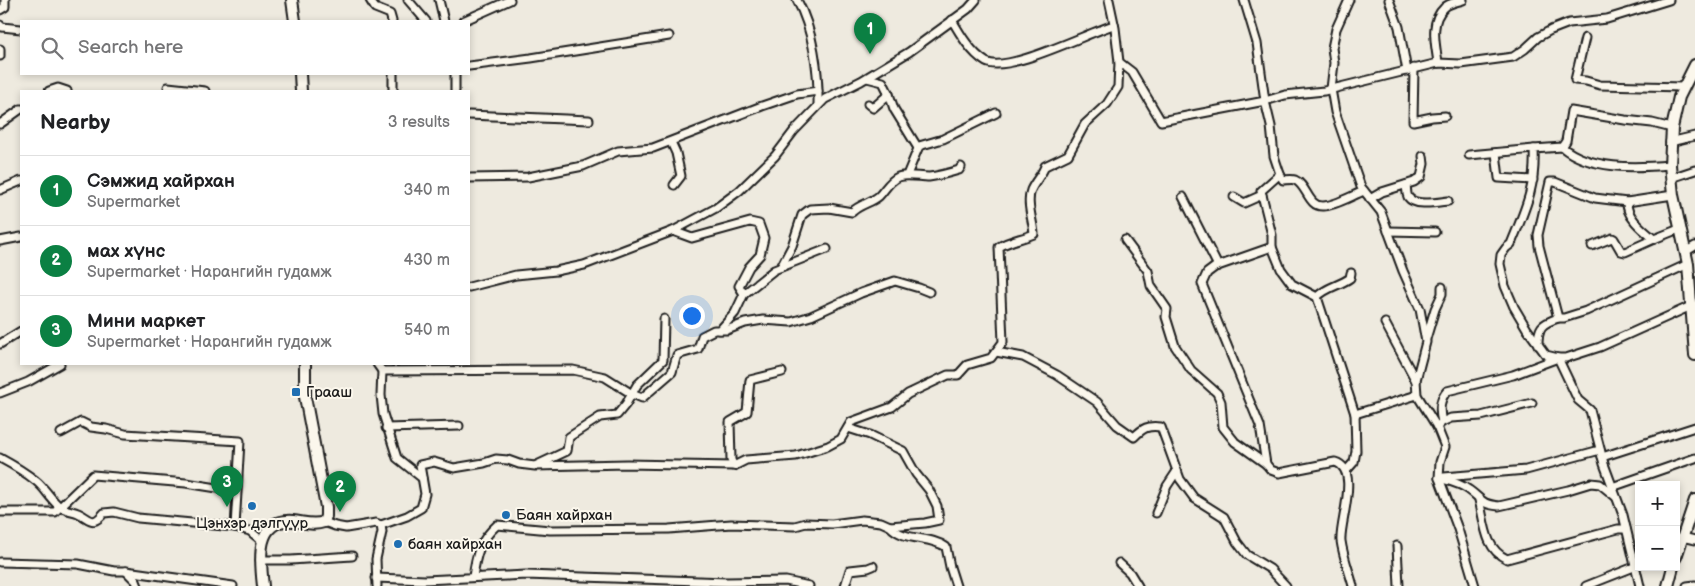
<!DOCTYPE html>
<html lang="en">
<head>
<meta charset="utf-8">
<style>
	body { margin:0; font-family:"Balsamiq Sans",sans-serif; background:#f2f2f2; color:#202124 }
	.controls { position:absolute; right:15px; bottom:15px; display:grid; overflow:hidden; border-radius:0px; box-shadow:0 2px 8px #0003 }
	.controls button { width:45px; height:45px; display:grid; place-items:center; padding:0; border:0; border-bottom:1px solid #e0e0e0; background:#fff; color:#202124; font:25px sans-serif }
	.you { position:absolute; left:691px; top:315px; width:18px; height:18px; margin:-12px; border:4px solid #fff; border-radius:50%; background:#1a73e8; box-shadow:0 0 0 8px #1a73e833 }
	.badge { display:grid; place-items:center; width:32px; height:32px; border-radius:50%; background:#0b8043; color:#fff; font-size:16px; font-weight:700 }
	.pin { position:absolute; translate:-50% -41px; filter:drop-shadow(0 1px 2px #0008) }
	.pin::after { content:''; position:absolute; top:26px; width:18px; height:15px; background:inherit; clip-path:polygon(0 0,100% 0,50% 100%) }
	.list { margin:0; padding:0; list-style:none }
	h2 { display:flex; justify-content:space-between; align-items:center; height:65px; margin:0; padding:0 20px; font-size:21px }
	h2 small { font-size:16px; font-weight:400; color:#757577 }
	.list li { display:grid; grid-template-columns:32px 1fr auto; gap:15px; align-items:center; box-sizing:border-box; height:70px; padding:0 20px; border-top:1px solid #e0e0e0 }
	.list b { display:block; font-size:19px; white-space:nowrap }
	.list p { margin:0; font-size:16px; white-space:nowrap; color:#757577 }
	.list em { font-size:16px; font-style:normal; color:#757577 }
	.icon { flex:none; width:28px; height:28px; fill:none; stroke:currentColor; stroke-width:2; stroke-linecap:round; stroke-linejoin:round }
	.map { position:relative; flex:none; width:1695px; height:586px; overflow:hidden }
	.search { position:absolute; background:#fff; box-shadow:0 2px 8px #0003; left:20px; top:20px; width:450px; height:55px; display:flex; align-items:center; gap:12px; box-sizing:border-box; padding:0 18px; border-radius:0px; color:#757577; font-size:19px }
	.panel { position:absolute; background:#fff; box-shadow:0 2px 8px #0003; left:20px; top:90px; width:450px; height:275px; border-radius:0px }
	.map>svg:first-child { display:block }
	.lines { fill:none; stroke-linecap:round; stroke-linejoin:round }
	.minor-casing { stroke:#1c1c1c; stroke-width:11 }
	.secondary-casing { stroke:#1c1c1c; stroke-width:14 }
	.minor { stroke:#fbf7ec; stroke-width:7 }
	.secondary { stroke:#fbf7ec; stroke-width:10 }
	.poi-dot { fill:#1f6fb2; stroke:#fbf7ec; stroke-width:2 }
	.labels { text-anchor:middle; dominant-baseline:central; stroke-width:4; stroke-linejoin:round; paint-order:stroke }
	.poi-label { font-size:15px; fill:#1c1c1c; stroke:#fbf7ec; text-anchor:start }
</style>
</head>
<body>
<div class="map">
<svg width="1695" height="586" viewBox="0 0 1695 586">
	<rect width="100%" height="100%" fill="#eeeadf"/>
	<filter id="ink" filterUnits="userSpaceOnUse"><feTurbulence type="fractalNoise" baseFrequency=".02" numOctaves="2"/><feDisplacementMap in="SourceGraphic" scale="10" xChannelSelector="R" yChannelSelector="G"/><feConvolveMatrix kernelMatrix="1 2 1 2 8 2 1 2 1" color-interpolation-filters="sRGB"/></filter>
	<g filter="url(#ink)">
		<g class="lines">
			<g class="minor-casing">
				<g id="minor">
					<polyline points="370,0 375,8 390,14 392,21"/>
					<polyline points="408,0 426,21"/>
					<polyline points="439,0 444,21"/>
					<path d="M797,0c16,29 22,72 21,105"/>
					<polyline points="1109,0 1115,28 1119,62 1132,72 1161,121 1265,101 1285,95 1324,91 1438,63 1461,64 1513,57 1525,49 1538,37 1551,30 1569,23 1607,19 1669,0"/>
					<path d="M1244,0l13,43 8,58 6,25 3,30 6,18 -19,17 11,44v12l-57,20 -8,6 -5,11 58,142 6,38 5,6 8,3 56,-11c26,7 4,61 6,79 2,15 8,30 12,45"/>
					<polyline points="1349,0 1336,29 1332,48 1334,63 1331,89 1335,112 1361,187 1381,212 1403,271 1420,309 1426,342 1416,380 1417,395 1437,427 1445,447 1440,462 1439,478 1458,529 1475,586"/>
					<polyline points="1389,0 1399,27 1407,71"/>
					<polyline points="0,10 5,7 5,0"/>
					<path d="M952,20c8,14 19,33 34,42 21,12 103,-30 128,-37"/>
					<polyline points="463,21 510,0"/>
					<polyline points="0,25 2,27 21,29"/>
					<polyline points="1585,38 1575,80 1586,81 1600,85 1683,87"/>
					<polyline points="0,49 0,56"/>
					<path d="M1438,63c-2,-17 -9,-41 6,-55 4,-5 13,-6 19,-8"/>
					<polyline points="469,66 531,58 669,36"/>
					<polyline points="1414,68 1413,121 1432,117 1445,116"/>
					<polyline points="867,78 883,82 889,94 873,108 868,104"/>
					<polyline points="168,87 205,91"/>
					<polyline points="49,91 58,88 67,91"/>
					<polyline points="393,91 393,74"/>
					<polyline points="455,91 455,74"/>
					<polyline points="889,94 894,109 918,148"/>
					<polyline points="469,115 589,120"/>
					<polyline points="0,124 21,109"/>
					<path d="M1672,128l-20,-5 -27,-3 -54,-9 -5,30 -4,6 -28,2c2,39 -9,60 -23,95l-5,4 -5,7 -1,9 5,22 9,21 13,22 19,26 12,3h8l34,-11 91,-41"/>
					<polyline points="671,142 676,153 681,176 674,185"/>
					<polyline points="1670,142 1695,136"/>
					<path d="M1562,147c28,23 73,21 108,18"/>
					<polyline points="1496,153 1499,178 1533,180"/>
					<polyline points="1469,155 1534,149"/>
					<path d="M1280,174l3,6c3,0 9,-1 12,0 12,5 13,27 28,26 12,0 30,-11 41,-15"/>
					<polyline points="907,175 919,146 943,139 996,113"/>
					<polyline points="469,178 528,177 583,166 618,151 653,148 762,106 797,94 818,91"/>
					<polyline points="1671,178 1695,170"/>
					<path d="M1406,185c1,4 0,8 2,12 7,10 30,5 40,4"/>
					<polyline points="0,190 21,181"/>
					<polyline points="1183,197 1218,266"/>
					<polyline points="1234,197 1244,203 1262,195"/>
					<polyline points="1370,199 1382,192 1414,182 1421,177 1424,164 1423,156"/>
					<path d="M1627,202c-1,15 16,28 27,37"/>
					<polyline points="1388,231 1435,232"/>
					<polyline points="1125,240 1148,271 1151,286 1167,309 1166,317 1175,346 1191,370 1217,393 1221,402 1223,427 1235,442 1266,464"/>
					<polyline points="0,241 21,237"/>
					<polyline points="1592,246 1612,238 1614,239 1621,251 1625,252 1654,239 1679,229"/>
					<polyline points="1272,247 1281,269 1292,284 1317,297 1355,414 1356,451 1354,462 1346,471"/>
					<polyline points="1685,252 1695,246"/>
					<path d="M781,267l11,-21 10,-31 8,-6 19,-1 23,4c8,-8 19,-9 27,-16 6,-6 10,-15 19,-19 9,-3 21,0 31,0 10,-1 20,-4 30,-7l2,-3"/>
					<polyline points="469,287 516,275 556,271 584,265 673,231 716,208 739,191 775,156 794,131 825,99 861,81 909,52 968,9 976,0"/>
					<polyline points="744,294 774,270 827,249"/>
					<path d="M1317,297c9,-10 22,-11 33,-19l1,-5"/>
					<polyline points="1558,318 1564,318 1586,311 1688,264"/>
					<polyline points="1385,323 1416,381"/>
					<polyline points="720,330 727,330 745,323 763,320 791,322 811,316 861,293 895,281 919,288 929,292"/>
					<polyline points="1426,339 1435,309 1442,294 1442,287"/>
					<polyline points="0,344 21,331"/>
					<path d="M1538,345c0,-18 3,-21 20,-27l-19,-72 -1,-11 12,-53h5l40,16 32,4 46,-7"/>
					<path d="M996,352l27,5 34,18 40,27 20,23 17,12c9,-9 14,-12 27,-10l19,52 14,19 30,19 13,25 10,13 23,14 16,17"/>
					<polyline points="377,364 382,371 381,395 383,414 397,458 422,478"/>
					<polyline points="382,371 573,370 605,377 632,394 642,398 672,372 677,355 698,349 702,336 714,330 720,330 735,313 744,294 739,286 749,267 760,255 764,238 759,224 750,222 692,238 673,231"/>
					<polyline points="0,393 28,382 60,364"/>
					<polyline points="1355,414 1417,395"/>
					<polyline points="1442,422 1451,418 1481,416 1532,403"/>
					<path d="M1437,427l5,-5c-3,-12 -3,-22 5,-31l66,-16 45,-17 20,42 12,10 14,54 19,51 17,71"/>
					<polyline points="386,428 459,426"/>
					<path d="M848,428l22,7 33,16 13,23 13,16 8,16 2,14 -14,3 -35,3c14,16 39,9 56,21l4,20 6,19"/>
					<polyline points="61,433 81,422 91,427 106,429 125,434 240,441 235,527 250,531 262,541"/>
					<polyline points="1602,457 1695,427"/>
					<path d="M0,458c13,7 25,14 36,23 9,7 15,19 24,26 5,3 13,4 18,6 13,6 14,14 26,0l10,-1 24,6 97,9"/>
					<polyline points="537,465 567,451 569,437 600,417 617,415 626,404 637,385 663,360 664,319"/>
					<polyline points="734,466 731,460 730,422 747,412 750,380 782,372"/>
					<polyline points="1444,477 1526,470 1600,450"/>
					<path d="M1439,478c10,3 21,5 30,12 13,9 11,14 30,16l69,-16 23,-7 9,1 16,13"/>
					<polyline points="1612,487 1695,458"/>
					<path d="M1479,500c6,22 5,49 28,59l111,-30h8"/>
					<polyline points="0,512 55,512 93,475 186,483 236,491"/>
					<polyline points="1156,513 1167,486 1177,471"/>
					<polyline points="324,522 335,526 346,528 376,523 381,525 382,532 376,559 377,586"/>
					<path d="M381,525l26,-9 14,-8 4,-14 -5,-29 14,-3 20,6 30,-5 12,-4 12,1 11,4 16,2 92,-2 107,2 12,-6 50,-4 32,-10 13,-7 10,-17 41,-15 16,-13 40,-19h10l9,-10 24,-7 12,-16 -4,-95c11,-7 23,-8 35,-13 -1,-14 -8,-31 -3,-44 4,-9 11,-15 14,-24l23,-11 17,-31 22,-20 11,-17 1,-25"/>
					<polyline points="1682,537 1695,540"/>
					<polyline points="1397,546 1399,586"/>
					<polyline points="260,560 291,560 352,556"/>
					<polyline points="0,562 78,564 114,571 126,571 233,586"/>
					<polyline points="1119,563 1130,573 1138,586"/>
					<polyline points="126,571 136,581 138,586"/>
					<path d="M473,577c3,-22 6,-36 24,-52l53,5 119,-1 62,-5 64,2 11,-3 26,1 30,-4 19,2 9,4"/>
					<polyline points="376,578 425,580 526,575 727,582 786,581 809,586"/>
					<polyline points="845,586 850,570 868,568 873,566"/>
					<polyline points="1586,586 1634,567"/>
					<polyline points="1687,586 1695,585"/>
				</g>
			</g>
			<g class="secondary-casing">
				<g id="secondary">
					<polyline points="292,0 295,21"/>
					<polyline points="1695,65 1679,97 1672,128 1670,165 1673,195 1688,264 1695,355"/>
					<polyline points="300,74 301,91"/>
					<polyline points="1676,557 1695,500"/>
					<path d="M263,586c-3,-26 -8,-68 30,-65 11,1 20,5 31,1l2,-6v-9l-21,-110v-33"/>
					<polyline points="1668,586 1673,567"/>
				</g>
			</g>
			<use href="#minor" class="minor"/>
			<use href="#secondary" class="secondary"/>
		</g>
	</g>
	<g class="poi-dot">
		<rect x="291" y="387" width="10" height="10" rx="2.5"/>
		<circle cx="252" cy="506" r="5"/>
		<circle cx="506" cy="515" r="5"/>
		<circle cx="398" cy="544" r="5"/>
	</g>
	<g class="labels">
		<g class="poi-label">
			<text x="306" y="392">Грааш</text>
			<text x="516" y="515">Баян хайрхан</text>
			<text x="252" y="523" text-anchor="middle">Цэнхэр дэлгүүр</text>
			<text x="408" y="544">баян хайрхан</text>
		</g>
	</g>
</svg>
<div class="controls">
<button>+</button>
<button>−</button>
</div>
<div class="you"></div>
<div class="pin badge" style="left:870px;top:54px">1</div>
<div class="pin badge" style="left:340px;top:512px">2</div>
<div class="pin badge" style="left:227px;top:507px">3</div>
<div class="search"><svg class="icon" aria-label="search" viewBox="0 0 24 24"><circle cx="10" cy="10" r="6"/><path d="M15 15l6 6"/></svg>Search here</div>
<section class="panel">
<h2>Nearby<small>3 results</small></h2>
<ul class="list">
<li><span class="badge">1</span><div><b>Сэмжид хайрхан</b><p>Supermarket</p></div><em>340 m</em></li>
<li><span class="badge">2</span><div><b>мах хүнс</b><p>Supermarket · Нарангийн гудамж</p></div><em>430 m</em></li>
<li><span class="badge">3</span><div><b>Мини маркет</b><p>Supermarket · Нарангийн гудамж</p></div><em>540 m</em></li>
</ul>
</section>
</div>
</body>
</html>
